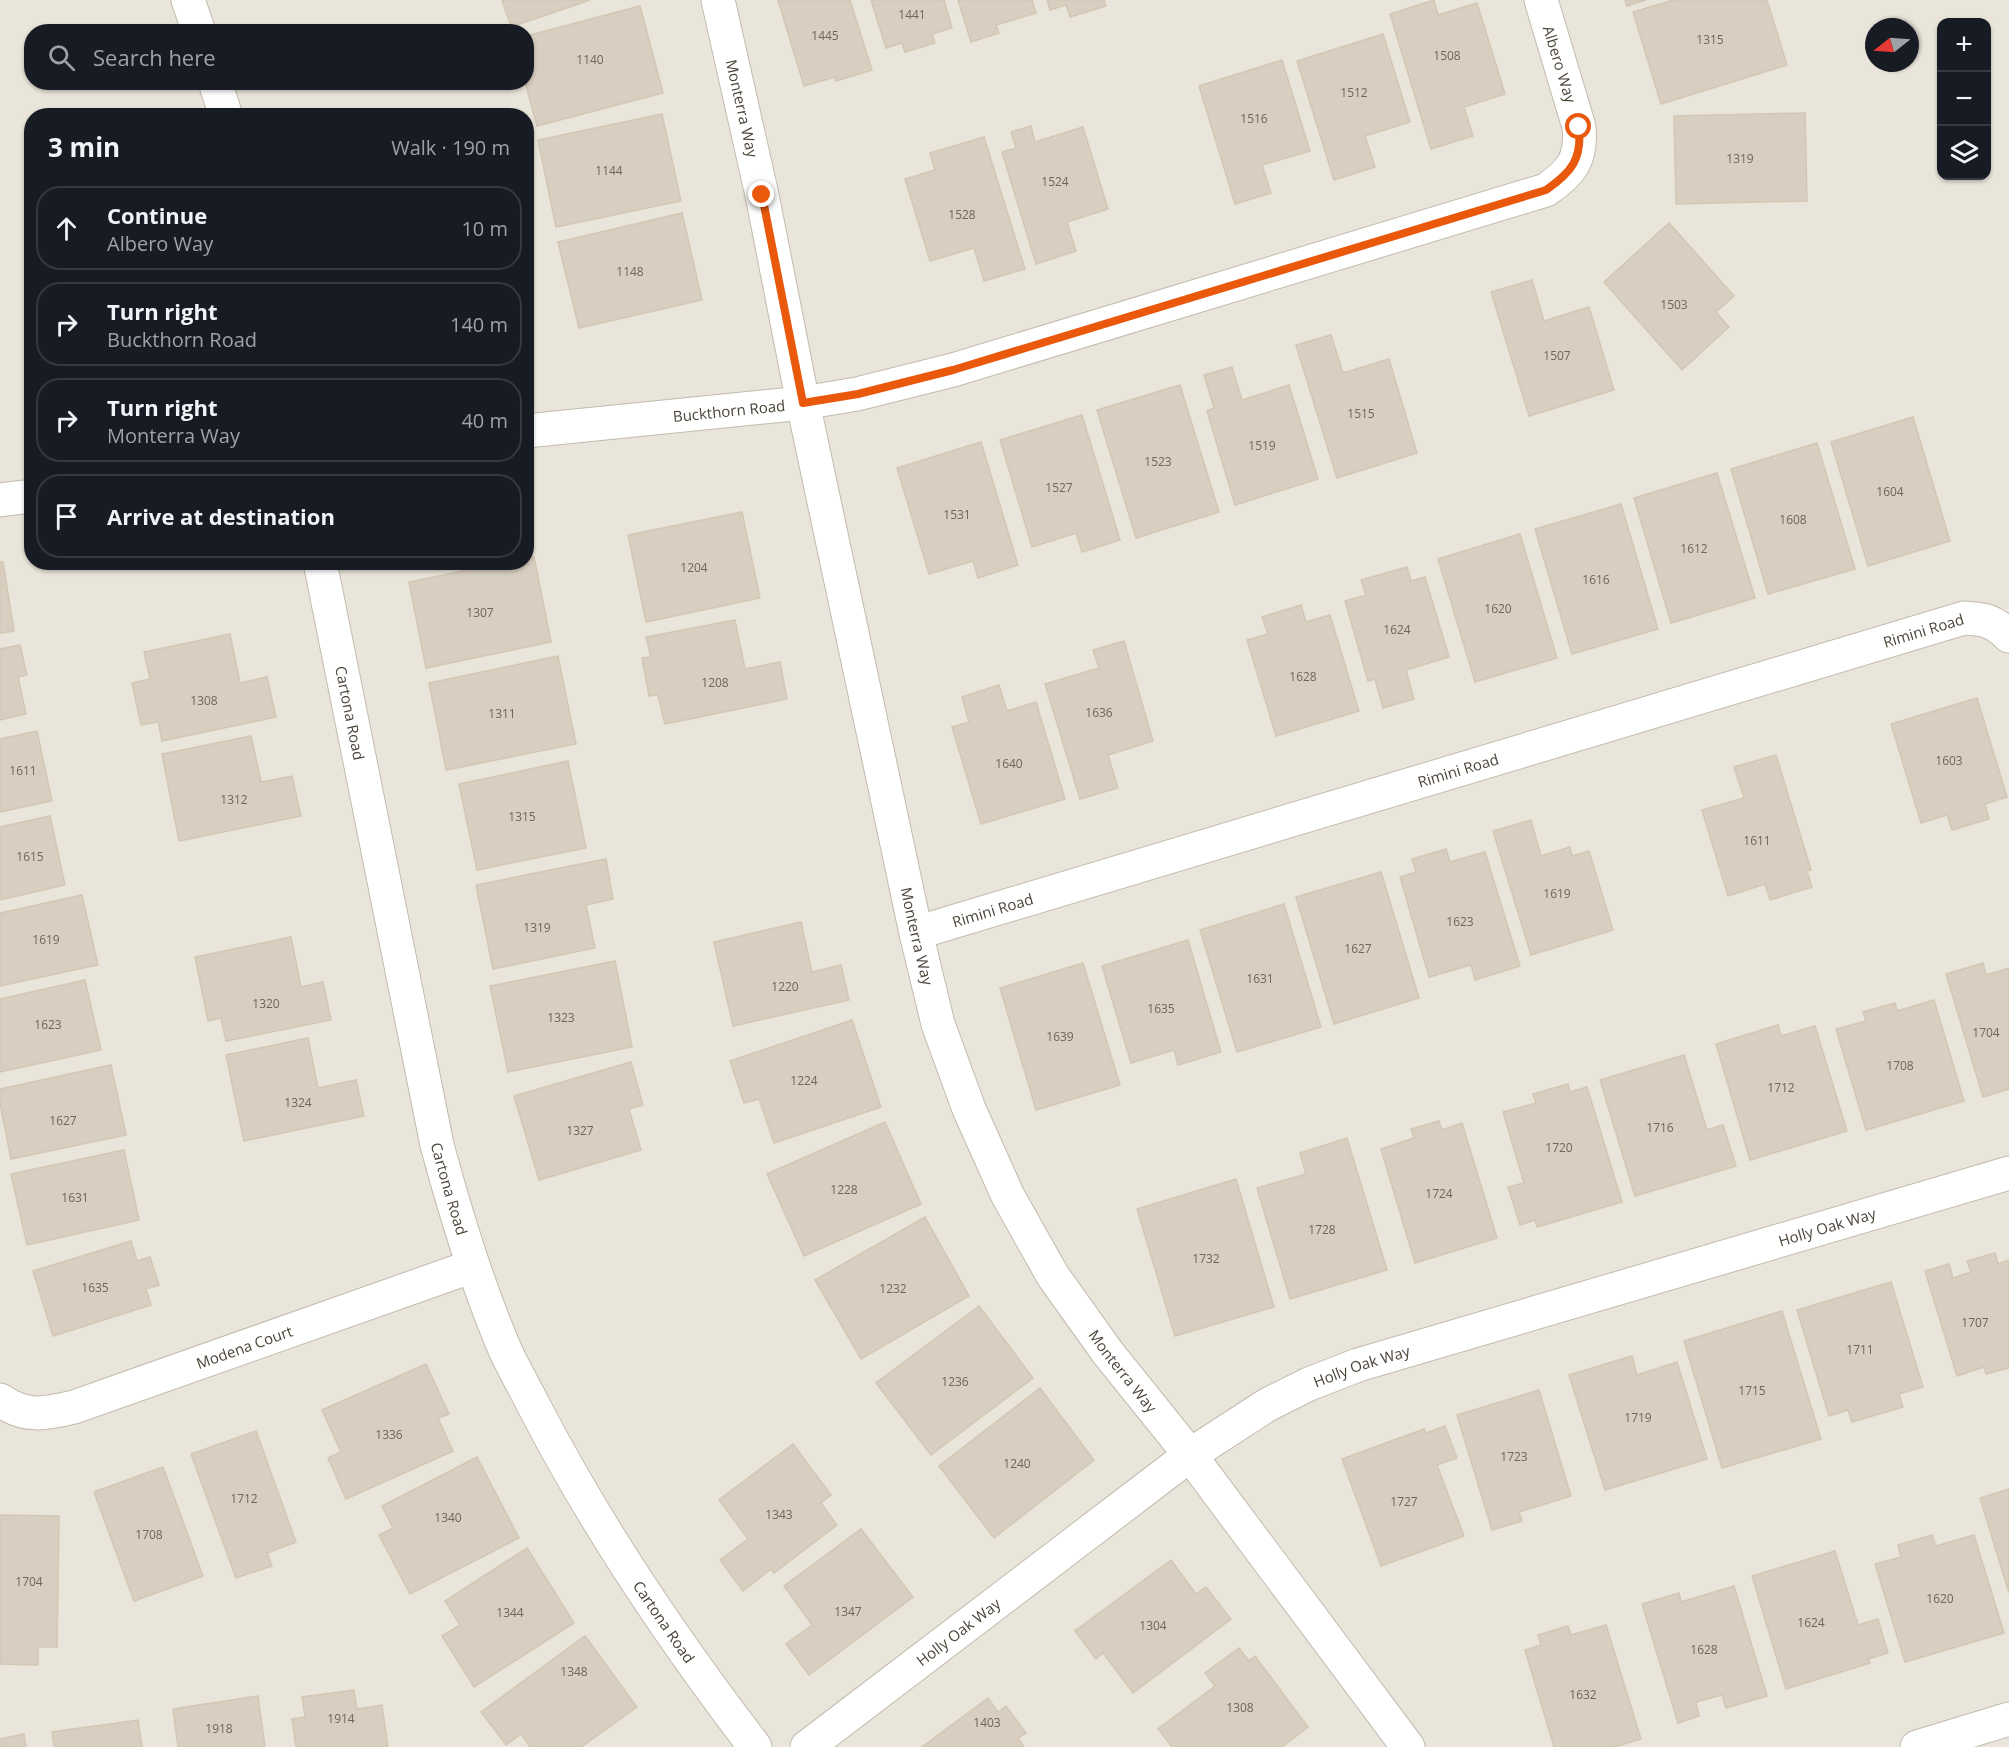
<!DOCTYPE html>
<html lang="en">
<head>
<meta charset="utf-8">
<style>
	body { margin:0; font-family:"Open Sans",sans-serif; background:#20242c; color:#f1f3f6 }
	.controls { position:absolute; right:18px; top:18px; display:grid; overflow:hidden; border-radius:12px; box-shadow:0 2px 4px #0004 }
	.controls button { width:54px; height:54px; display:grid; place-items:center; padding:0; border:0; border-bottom:2px solid #363941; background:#171b24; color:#f1f3f6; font:30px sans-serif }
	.compass { position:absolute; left:1865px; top:18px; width:54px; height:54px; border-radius:50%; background:#171b24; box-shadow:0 2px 4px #0004; rotate:253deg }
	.stop { position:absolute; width:18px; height:18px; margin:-14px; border:4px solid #ea580c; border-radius:50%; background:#fff }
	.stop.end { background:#ea580c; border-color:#fff; box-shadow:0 2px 6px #0008 }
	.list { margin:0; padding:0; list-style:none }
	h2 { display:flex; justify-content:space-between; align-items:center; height:78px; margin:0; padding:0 24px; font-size:26px }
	h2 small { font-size:20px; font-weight:400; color:#9ea1a6 }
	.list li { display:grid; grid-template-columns:39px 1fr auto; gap:18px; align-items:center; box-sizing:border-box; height:84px; margin:0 12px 12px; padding:0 12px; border:2px solid #363941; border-radius:24px }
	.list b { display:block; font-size:22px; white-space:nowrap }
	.list p { margin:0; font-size:20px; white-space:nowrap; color:#9ea1a6 }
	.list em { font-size:20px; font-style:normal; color:#9ea1a6 }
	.icon { flex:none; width:33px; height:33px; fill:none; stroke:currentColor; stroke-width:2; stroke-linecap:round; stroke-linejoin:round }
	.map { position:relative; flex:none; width:2009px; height:1747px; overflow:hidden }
	.search { position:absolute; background:#171b24; box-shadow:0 2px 4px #0004; left:24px; top:24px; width:510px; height:66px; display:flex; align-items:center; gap:15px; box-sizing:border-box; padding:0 21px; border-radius:24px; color:#9ea1a6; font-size:22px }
	.panel { position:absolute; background:#171b24; box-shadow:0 2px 4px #0004; left:24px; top:108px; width:510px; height:462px; border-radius:24px }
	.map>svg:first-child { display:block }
	.residential { fill:#eae5da; fill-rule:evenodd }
	.building { fill:#d8cfc1; stroke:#d3c7b4; stroke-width:1.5 }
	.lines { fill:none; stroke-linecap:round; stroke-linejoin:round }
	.minor-casing { stroke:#c2bbae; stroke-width:35 }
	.minor { stroke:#fff; stroke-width:33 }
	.route { stroke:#ea580c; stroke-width:8 }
	.labels { text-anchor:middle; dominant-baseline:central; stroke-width:4.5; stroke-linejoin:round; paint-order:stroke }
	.number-label { font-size:12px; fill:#6e675b }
	.street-label { font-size:15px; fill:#4b4439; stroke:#fff }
</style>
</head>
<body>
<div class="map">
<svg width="2009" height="1747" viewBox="0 0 2009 1747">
	<rect width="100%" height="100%" fill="#f6f3ec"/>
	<path class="residential" d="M0,0h2009v1747h-2009zM1942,22h44v154h-44zM1874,27h36v36h-36zM32,32h494v50h-494zM32,116h494v446h-494z"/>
	<g class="building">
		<polygon points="502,0 590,0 511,27"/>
		<polygon points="778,0 850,0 872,70 836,81 835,77 804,86"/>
		<polygon points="871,0 944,0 952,28 932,34 935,43 905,52 902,43 886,48"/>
		<polygon points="958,0 1032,0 1036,13 996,25 999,33 971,42"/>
		<polygon points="1047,0 1104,0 1106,6 1070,17 1066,5 1050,10"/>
		<polygon points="1434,0 1438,15 1477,3 1505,94 1464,107 1473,136 1431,149 1390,14"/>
		<polygon points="1625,0 1646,0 1627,6"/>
		<polygon points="1673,0 1767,0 1787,65 1661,104 1633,12"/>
		<polygon points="640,6 663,93 537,126 525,82 526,36"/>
		<polygon points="1383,34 1410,122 1365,136 1375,167 1334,180 1297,61"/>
		<polygon points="1282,60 1310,151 1262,165 1271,193 1235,204 1199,86"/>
		<polygon points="1805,113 1807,201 1676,204 1674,116"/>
		<polygon points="662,114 681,201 556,227 538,140"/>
		<polygon points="1031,126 1035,142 1083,127 1108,209 1067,222 1076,251 1036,264 1002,152 1016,148 1011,132"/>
		<polygon points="984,137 1025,269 984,281 974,248 930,261 905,179 935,170 930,153"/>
		<polygon points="682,213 702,300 579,328 558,242"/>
		<polygon points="1669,223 1734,296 1716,312 1729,327 1682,370 1604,282"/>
		<polygon points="1532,280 1544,321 1589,307 1614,390 1529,416 1491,292"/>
		<polygon points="1331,335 1343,373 1389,359 1417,453 1337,478 1296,345"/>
		<polygon points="1232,367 1242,400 1289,385 1318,479 1235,505 1207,411 1214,408 1204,375"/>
		<polygon points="1180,385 1219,512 1136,538 1097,410"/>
		<polygon points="1082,415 1120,540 1082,552 1076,533 1032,547 1000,440"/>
		<polygon points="1913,417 1950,541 1868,566 1831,442"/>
		<polygon points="981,442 1018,565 978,578 973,561 929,574 897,468"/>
		<polygon points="1817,443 1855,569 1768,594 1731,469"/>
		<polygon points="1717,473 1755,598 1671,623 1634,498"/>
		<polygon points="1621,504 1658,629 1572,654 1535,529"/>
		<polygon points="742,512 760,598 646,622 628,535"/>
		<polygon points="1520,534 1557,658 1475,682 1438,559"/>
		<polygon points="534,557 551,642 426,668 409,582 506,562 526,562 526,558"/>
		<polygon points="0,562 3,562 14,631 0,633"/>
		<polygon points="1407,567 1411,581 1425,577 1449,657 1406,670 1414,699 1383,708 1375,679 1368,681 1345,601 1366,595 1361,580"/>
		<polygon points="1301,605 1306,622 1330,615 1359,711 1276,736 1247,640 1268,634 1262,617"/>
		<polygon points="735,620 745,669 780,662 787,699 665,724 658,695 649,696 642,658 651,657 646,637"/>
		<polygon points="230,634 240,683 267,677 276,717 162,741 158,722 141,725 132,683 150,679 144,652"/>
		<polygon points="1124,641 1153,741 1108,755 1118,788 1080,799 1045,684 1099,668 1093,650"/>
		<polygon points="20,645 27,675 18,677 26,714 0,720 0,649"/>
		<polygon points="558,656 576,744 446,770 429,683"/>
		<polygon points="999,685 1007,711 1036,702 1065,799 981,824 952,727 969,722 962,697"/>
		<polygon points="1977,698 2007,797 1985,804 1989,819 1952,830 1947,815 1921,823 1891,724"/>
		<polygon points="37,731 52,801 0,812 0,739"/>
		<polygon points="251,736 261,782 292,776 301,816 179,841 162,754"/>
		<polygon points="1776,755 1811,870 1807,871 1812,887 1770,900 1765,884 1728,896 1702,810 1744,798 1734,767"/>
		<polygon points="568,761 586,848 477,870 459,784"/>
		<polygon points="50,816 65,885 0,900 0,827"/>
		<polygon points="1531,820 1541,856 1570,847 1572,856 1589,851 1613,930 1531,955 1493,831"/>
		<polygon points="1446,849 1450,862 1485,852 1520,966 1475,980 1471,965 1429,977 1400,877 1416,872 1412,859"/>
		<polygon points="606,859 613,899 586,905 595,948 493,969 476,885"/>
		<polygon points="1381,872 1419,998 1334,1024 1296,897"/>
		<polygon points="82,895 98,965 0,986 0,913"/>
		<polygon points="1284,904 1321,1027 1237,1052 1200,930"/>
		<polygon points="801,922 812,972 841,965 849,1000 733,1026 714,942"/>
		<polygon points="291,937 301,987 323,982 331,1020 226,1041 221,1018 208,1021 195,957"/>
		<polygon points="1188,940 1221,1052 1178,1065 1174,1050 1131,1063 1102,966"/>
		<polygon points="615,961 632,1047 508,1072 490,986"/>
		<polygon points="1083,963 1120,1085 1036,1110 1000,988"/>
		<polygon points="1983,963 1986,975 2009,968 2009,1089 1983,1097 1946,974"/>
		<polygon points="85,980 101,1050 0,1072 0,999"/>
		<polygon points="1934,1000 1964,1101 1866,1130 1836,1029 1866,1021 1863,1012 1895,1003 1897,1011"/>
		<polygon points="852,1020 881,1107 774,1143 759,1099 744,1103 730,1061"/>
		<polygon points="1778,1025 1781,1036 1815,1026 1847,1131 1750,1160 1716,1044"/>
		<polygon points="308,1038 318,1088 356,1080 364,1116 244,1141 226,1055"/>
		<polygon points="1684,1055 1707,1130 1723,1125 1736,1166 1635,1196 1600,1080"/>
		<polygon points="631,1062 643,1105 629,1109 641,1150 539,1180 514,1096"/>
		<polygon points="111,1065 126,1135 11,1159 0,1104 0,1089"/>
		<polygon points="1568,1084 1570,1092 1587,1087 1622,1202 1537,1227 1535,1220 1520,1225 1508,1187 1524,1183 1503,1112 1536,1103 1533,1094"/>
		<polygon points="1439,1121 1442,1130 1462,1123 1497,1238 1415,1263 1381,1149 1414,1138 1411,1129"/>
		<polygon points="885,1122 921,1204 804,1256 767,1174"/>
		<polygon points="1347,1138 1387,1270 1290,1299 1257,1188 1306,1174 1300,1153"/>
		<polygon points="124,1150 139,1220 27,1245 11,1174"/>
		<polygon points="1236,1179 1274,1307 1175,1336 1137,1209"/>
		<polygon points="925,1217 969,1296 861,1359 815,1280"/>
		<polygon points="131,1241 137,1261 150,1257 159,1285 146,1289 151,1305 53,1336 33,1271"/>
		<polygon points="1995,1253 1998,1264 2009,1260 2009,1368 1986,1374 1984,1367 1957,1376 1925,1271 1949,1264 1953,1278 1971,1272 1967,1261"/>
		<polygon points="1891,1282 1923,1387 1899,1394 1903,1407 1852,1422 1848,1410 1829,1416 1797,1310"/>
		<polygon points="979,1306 1033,1378 931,1455 876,1383"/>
		<polygon points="1782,1311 1821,1439 1722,1468 1684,1341"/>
		<polygon points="1632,1356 1637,1375 1677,1362 1707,1459 1605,1490 1569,1375"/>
		<polygon points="426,1364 449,1414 438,1418 453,1451 346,1499 328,1458 341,1452 322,1410"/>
		<polygon points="1040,1388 1094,1460 994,1538 939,1466"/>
		<polygon points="1539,1390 1571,1496 1519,1512 1522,1521 1492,1530 1457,1415"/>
		<polygon points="1445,1426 1457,1458 1437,1465 1464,1536 1381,1566 1342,1459 1424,1429 1426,1433"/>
		<polygon points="256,1431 296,1542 267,1553 272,1566 236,1578 191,1454"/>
		<polygon points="793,1444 831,1495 821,1503 837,1525 774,1573 771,1569 743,1591 720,1560 748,1539 719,1500"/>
		<polygon points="477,1457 519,1538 410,1594 379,1535 393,1528 382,1506"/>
		<polygon points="163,1467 203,1576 134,1601 94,1492"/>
		<polygon points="2009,1489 2009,1593 1980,1498"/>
		<polygon points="0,1515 59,1516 57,1647 38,1647 38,1665 0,1664"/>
		<polygon points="861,1529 913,1597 809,1675 786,1644 812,1625 784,1586"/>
		<polygon points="1932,1535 1936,1546 1974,1535 2004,1633 1905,1662 1875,1564 1901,1557 1898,1545"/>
		<polygon points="527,1548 574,1623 474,1687 442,1636 460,1625 445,1601"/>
		<polygon points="1835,1551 1858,1625 1878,1619 1888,1653 1868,1659 1870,1663 1786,1689 1752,1576"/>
		<polygon points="1171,1560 1196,1594 1206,1587 1231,1619 1133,1693 1103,1653 1096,1659 1075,1631"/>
		<polygon points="1734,1586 1767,1696 1726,1708 1722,1695 1696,1702 1699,1716 1678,1723 1642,1604 1679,1593 1681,1602"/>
		<polygon points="1606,1625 1641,1739 1614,1747 1554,1747 1525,1650 1541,1645 1538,1635 1568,1626 1571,1635"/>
		<polygon points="585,1636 637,1707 581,1747 530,1747 521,1734 506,1745 481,1712"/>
		<polygon points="1239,1648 1249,1661 1255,1656 1308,1727 1282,1747 1172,1747 1158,1729 1215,1686 1205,1673"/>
		<polygon points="354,1690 357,1709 382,1705 388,1747 296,1747 292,1719 305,1717 302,1697"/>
		<polygon points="258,1696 265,1747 178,1747 173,1709"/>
		<polygon points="988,1698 998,1712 1006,1706 1026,1733 1018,1738 1024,1747 922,1747"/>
		<polygon points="138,1720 142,1747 54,1747 52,1732"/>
		<polygon points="24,1734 26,1747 0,1747 0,1739"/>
	</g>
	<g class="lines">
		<g class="minor-casing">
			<g id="minor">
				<polyline points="188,0 199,32"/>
				<path id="s1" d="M718,0l44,195 41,208 113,530 22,91 31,85 39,87 45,80 55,77 82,102 218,292"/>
				<polyline points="215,82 226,116"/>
				<path id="s2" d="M526,431l277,-28 54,-9 96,-24 593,-180c26,-18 36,-31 33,-63l-38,-127"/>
				<polyline points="0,500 32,496"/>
				<path id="s3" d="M320,562l117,583c19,70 40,140 69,207 9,19 20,38 29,56 62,120 138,232 220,339"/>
				<path id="s4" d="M916,933l1048,-315c21,1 30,3 45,18"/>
				<path id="s5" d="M0,1400c25,18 45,14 74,7l399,-141"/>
				<path id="s6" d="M807,1747l383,-292 77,-50 42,-21 49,-19 651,-192"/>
				<polyline points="1917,1747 2009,1719"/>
			</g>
		</g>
		<use href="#minor" class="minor"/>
	</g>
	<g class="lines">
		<path class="route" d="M762,195l41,208 55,-9 95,-24 593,-180c26,-18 36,-31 33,-63"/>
	</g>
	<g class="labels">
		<g class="number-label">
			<text x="912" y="14">1441</text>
			<text x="825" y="35">1445</text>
			<text x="1710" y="39">1315</text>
			<text x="1447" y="55">1508</text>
			<text x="590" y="59">1140</text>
			<text x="1354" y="92">1512</text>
			<text x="1254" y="118">1516</text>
			<text x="1740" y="158">1319</text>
			<text x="609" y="170">1144</text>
			<text x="1055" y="181">1524</text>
			<text x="962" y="214">1528</text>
			<text x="630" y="271">1148</text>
			<text x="1674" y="304">1503</text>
			<text x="1557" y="355">1507</text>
			<text x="1361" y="413">1515</text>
			<text x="1262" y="445">1519</text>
			<text x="1158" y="461">1523</text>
			<text x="1059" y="487">1527</text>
			<text x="1890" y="491">1604</text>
			<text x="957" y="514">1531</text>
			<text x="1793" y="519">1608</text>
			<text x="1694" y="548">1612</text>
			<text x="694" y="567">1204</text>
			<text x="1596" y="579">1616</text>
			<text x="1498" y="608">1620</text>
			<text x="480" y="612">1307</text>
			<text x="1397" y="629">1624</text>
			<text x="1303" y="676">1628</text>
			<text x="715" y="682">1208</text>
			<text x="204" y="700">1308</text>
			<text x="1099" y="712">1636</text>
			<text x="502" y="713">1311</text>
			<text x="1949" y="760">1603</text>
			<text x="1009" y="763">1640</text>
			<text x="23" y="770">1611</text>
			<text x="234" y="799">1312</text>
			<text x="522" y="816">1315</text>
			<text x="1757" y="840">1611</text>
			<text x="30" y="856">1615</text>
			<text x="1557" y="893">1619</text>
			<text x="1460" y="921">1623</text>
			<text x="537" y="927">1319</text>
			<text x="46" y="939">1619</text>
			<text x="1358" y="948">1627</text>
			<text x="1260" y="978">1631</text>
			<text x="785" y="986">1220</text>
			<text x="266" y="1003">1320</text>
			<text x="1161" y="1008">1635</text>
			<text x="561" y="1017">1323</text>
			<text x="48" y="1024">1623</text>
			<text x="1986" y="1032">1704</text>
			<text x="1060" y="1036">1639</text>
			<text x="1900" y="1065">1708</text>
			<text x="804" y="1080">1224</text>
			<text x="1781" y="1087">1712</text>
			<text x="298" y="1102">1324</text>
			<text x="63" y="1120">1627</text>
			<text x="1660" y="1127">1716</text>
			<text x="580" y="1130">1327</text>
			<text x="1559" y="1147">1720</text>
			<text x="844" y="1189">1228</text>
			<text x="1439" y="1193">1724</text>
			<text x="75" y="1197">1631</text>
			<text x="1322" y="1229">1728</text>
			<text x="1206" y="1258">1732</text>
			<text x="95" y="1287">1635</text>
			<text x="893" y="1288">1232</text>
			<text x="1975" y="1322">1707</text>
			<text x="1860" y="1349">1711</text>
			<text x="955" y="1381">1236</text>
			<text x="1752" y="1390">1715</text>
			<text x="1638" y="1417">1719</text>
			<text x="389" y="1434">1336</text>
			<text x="1514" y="1456">1723</text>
			<text x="1017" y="1463">1240</text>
			<text x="244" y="1498">1712</text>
			<text x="1404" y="1501">1727</text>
			<text x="779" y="1514">1343</text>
			<text x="448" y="1517">1340</text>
			<text x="149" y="1534">1708</text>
			<text x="29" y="1581">1704</text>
			<text x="1940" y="1598">1620</text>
			<text x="848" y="1611">1347</text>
			<text x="510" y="1612">1344</text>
			<text x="1811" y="1622">1624</text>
			<text x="1153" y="1625">1304</text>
			<text x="1704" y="1649">1628</text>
			<text x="574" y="1671">1348</text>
			<text x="1583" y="1694">1632</text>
			<text x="1240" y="1707">1308</text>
			<text x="341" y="1718">1914</text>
			<text x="987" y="1722">1403</text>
			<text x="219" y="1728">1918</text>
		</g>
		<g class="street-label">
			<text transform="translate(1560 64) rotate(73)">Albero Way</text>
			<text stroke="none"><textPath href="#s1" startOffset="111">Monterra Way</textPath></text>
			<text stroke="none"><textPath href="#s2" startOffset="204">Buckthorn Road</textPath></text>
			<text stroke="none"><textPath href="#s4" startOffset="1052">Rimini Road</textPath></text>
			<text stroke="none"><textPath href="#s3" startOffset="154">Cartona Road</textPath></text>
			<text stroke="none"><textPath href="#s4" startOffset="566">Rimini Road</textPath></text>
			<text stroke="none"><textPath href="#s4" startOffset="80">Rimini Road</textPath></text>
			<text stroke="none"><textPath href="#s1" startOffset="957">Monterra Way</textPath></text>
			<text stroke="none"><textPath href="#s3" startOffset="640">Cartona Road</textPath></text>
			<text stroke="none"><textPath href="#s6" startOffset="1162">Holly Oak Way</textPath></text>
			<text stroke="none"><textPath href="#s5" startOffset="258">Modena Court</textPath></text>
			<text stroke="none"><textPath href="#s6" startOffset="676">Holly Oak Way</textPath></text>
			<text stroke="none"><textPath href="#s1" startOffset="1443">Monterra Way</textPath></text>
			<text stroke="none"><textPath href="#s3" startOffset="1126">Cartona Road</textPath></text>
			<text stroke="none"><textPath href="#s6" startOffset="190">Holly Oak Way</textPath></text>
		</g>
	</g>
</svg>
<div class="controls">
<button>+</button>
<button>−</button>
<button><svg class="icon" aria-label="layers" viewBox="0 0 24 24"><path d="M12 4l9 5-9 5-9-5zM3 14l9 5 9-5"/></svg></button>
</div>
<svg class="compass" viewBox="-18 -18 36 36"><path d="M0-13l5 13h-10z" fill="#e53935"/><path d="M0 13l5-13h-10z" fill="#9ea1a6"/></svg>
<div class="stop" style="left:1579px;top:127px"></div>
<div class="stop end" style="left:762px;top:195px"></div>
<div class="search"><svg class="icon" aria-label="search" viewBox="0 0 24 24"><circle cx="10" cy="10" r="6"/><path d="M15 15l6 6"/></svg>Search here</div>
<section class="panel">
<h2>3 min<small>Walk · 190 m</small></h2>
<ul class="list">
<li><svg class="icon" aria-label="ahead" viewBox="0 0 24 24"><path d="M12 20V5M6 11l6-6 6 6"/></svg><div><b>Continue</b><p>Albero Way</p></div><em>10 m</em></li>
<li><svg class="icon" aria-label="right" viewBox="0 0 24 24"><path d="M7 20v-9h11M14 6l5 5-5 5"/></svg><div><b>Turn right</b><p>Buckthorn Road</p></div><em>140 m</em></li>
<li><svg class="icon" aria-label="right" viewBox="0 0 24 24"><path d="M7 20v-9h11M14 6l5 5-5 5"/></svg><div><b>Turn right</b><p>Monterra Way</p></div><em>40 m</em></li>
<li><svg class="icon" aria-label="arrive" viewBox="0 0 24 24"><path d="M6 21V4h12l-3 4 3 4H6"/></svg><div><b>Arrive at destination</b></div></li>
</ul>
</section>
</div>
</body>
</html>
